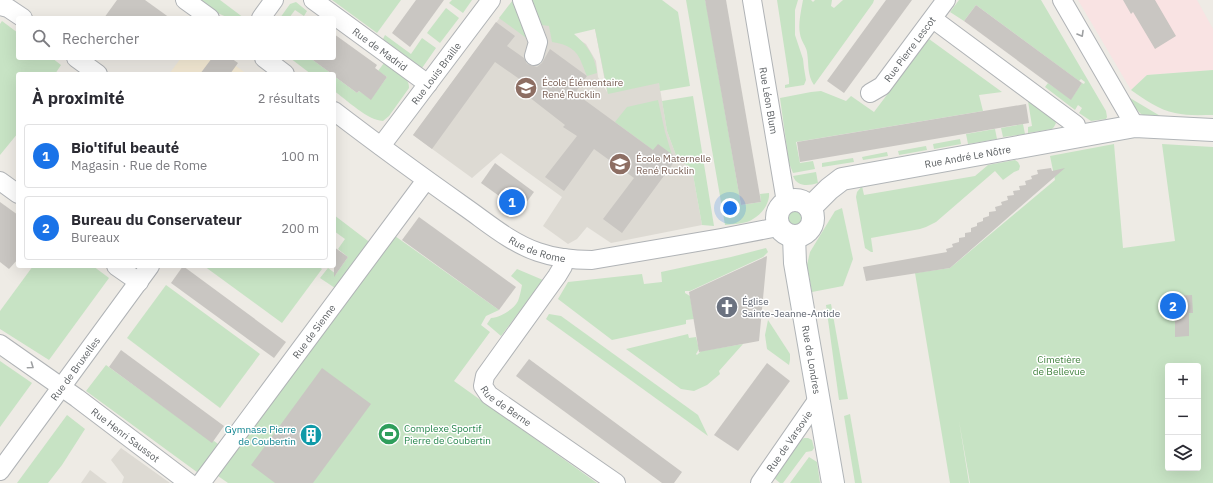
<!DOCTYPE html>
<html lang="fr">
<head>
<meta charset="utf-8">
<style>
	body { margin:0; font-family:"IBM Plex Sans",sans-serif; background:#f2f2f3; color:#2b2b33 }
	.controls { position:absolute; right:12px; bottom:12px; display:grid; overflow:hidden; border-radius:4px; box-shadow:0 4px 16px #0002 }
	.controls button { width:36px; height:36px; display:grid; place-items:center; padding:0; border:0; border-bottom:1px solid #e1e1e2; background:#fff; color:#2b2b33; font:20px sans-serif }
	.you { position:absolute; left:730px; top:208px; width:14px; height:14px; margin:-10px; border:3px solid #fff; border-radius:50%; background:#1a73e8; box-shadow:0 0 0 6px #1a73e833 }
	.badge { display:grid; place-items:center; width:26px; height:26px; border-radius:50%; background:#1a73e8; color:#fff; font-size:13px; font-weight:700 }
	.pin { position:absolute; translate:-50% -50%; border:2px solid #fff; box-shadow:0 1px 4px #0006 }
	.list { margin:0; padding:0; list-style:none }
	h2 { display:flex; justify-content:space-between; align-items:center; height:52px; margin:0; padding:0 16px; font-size:17px }
	h2 small { font-size:13px; font-weight:400; color:#7c7c81 }
	.list li { display:grid; grid-template-columns:26px 1fr auto; gap:12px; align-items:center; box-sizing:border-box; height:64px; margin:0 8px 8px; padding:0 8px; border:1px solid #e1e1e2; border-radius:4px }
	.list b { display:block; font-size:15px; white-space:nowrap }
	.list p { margin:0; font-size:13px; white-space:nowrap; color:#7c7c81 }
	.list em { font-size:13px; font-style:normal; color:#7c7c81 }
	.icon { flex:none; width:22px; height:22px; fill:none; stroke:currentColor; stroke-width:2; stroke-linecap:round; stroke-linejoin:round }
	.map { position:relative; flex:none; width:1213px; height:483px; overflow:hidden }
	.search { position:absolute; background:#fff; box-shadow:0 4px 16px #0002; left:16px; top:16px; width:320px; height:44px; display:flex; align-items:center; gap:10px; box-sizing:border-box; padding:0 14px; border-radius:4px; color:#7c7c81; font-size:15px }
	.panel { position:absolute; background:#fff; box-shadow:0 4px 16px #0002; left:16px; top:72px; width:320px; height:196px; border-radius:4px }
	.map>svg:first-child { display:block }
	.education { fill:#dddad3 }
	.medical { fill:#f9e3e3 }
	.green { fill:#c7e3c4; fill-rule:evenodd }
	.sand { fill:#f7edd7 }
	.building { fill:#c9c6c2 }
	.lines { fill:none; stroke-linecap:round; stroke-linejoin:round }
	.street-casing { stroke:#b0b3b6; stroke-width:20 }
	.secondary-casing { stroke:#b1b5b8; stroke-width:24 }
	.street { stroke:#fff; stroke-width:18 }
	.secondary { stroke:#fff; stroke-width:22 }
	.oneway { stroke:#9ea0a2 }
	.labels { text-anchor:middle; dominant-baseline:central; stroke-width:3; stroke-linejoin:round; paint-order:stroke }
	.street-label { font-size:10px; fill:#5d6164; stroke:#fff }
	.education-label { font-size:10px; fill:#785e54; stroke:#fff; text-anchor:start }
	.worship-label { font-size:10px; fill:#5b616d; stroke:#fff; text-anchor:start }
	.park-label { font-size:10px; fill:#41823e; stroke:#fff }
	.leisure-label { font-size:10px; fill:#27864d; stroke:#fff; text-anchor:start }
	.culture-label { font-size:10px; fill:#0d838f; stroke:#fff; text-anchor:end }
</style>
</head>
<body>
<div class="map">
<svg width="1213" height="483" viewBox="0 0 1213 483">
	<rect width="100%" height="100%" fill="#eeebe5"/>
	<g class="education">
		<polygon points="513,0 586,44 596,61 598,77 607,92 595,29 648,16 667,131 677,158 692,169 702,225 611,243 587,227 577,239 568,244 543,226 562,197 501,153 472,178 413,135"/>
		<polygon points="121,448 170,483 122,483 124,477 111,460"/>
		<polygon points="90,470 107,483 81,483"/>
	</g>
	<polygon class="medical" points="1078,0 1197,0 1213,29 1213,70 1147,75 1131,90"/>
	<g class="green">
		<path d="M201,0h19l24,18c-21,2 -28,-6 -43,-18z"/>
		<polygon points="332,0 401,0 377,33"/>
		<polygon points="452,0 472,0 463,13 449,3"/>
		<polygon points="513,0 517,0 533,43 499,18"/>
		<path d="M530,0h132l16,12 12,74 -30,5 -1,-8 -51,11 -13,-65 -21,5c13,11 21,22 23,39l-10,3c-2,-4 -3,-8 -5,-12 -5,-15 -15,-20 -30,-22l-3,-16 -7,-1z"/>
		<path d="M686,0h19l2,8 34,197 20,-3 -1,-8 9,-1c1,10 -7,21 -16,26 -7,5 -19,5 -28,6z"/>
		<polygon points="777,0 798,0 795,10 795,35 803,59 804,68 806,80 804,85 785,88 785,85 789,84 789,79"/>
		<path d="M803,0h8l2,2 2,-2h17l-1,6 3,2 9,-8h31l-1,3 -59,82c-7,-10 -5,-21 -7,-33 -1,-6 -6,-11 -7,-18 -2,-10 1,-23 3,-34z"/>
		<polygon points="959,0 1041,0 1106,111 1107,117 1106,119 1091,121 1079,113 1082,108 1078,105 1075,110 1045,87 1048,83 1071,99 1082,83 1084,84 1085,82 1081,79 1079,81 976,5 964,21 950,12"/>
		<polygon points="296,2 307,11 304,16 295,10 289,18 280,18 290,4"/>
		<polygon points="446,8 459,18 440,43 427,33"/>
		<polygon points="2,21 18,33 18,58 52,58 61,65 55,74 18,74 18,120 16,123 18,124 18,133 0,155 0,24"/>
		<polygon points="385,35 411,54 422,38 436,48 422,68 383,39"/>
		<polygon points="929,39 1002,92 979,95 983,111 796,142 800,163 813,161 815,169 793,173 789,163 780,98 811,92 821,91 846,101 851,96 874,112"/>
		<polygon points="290,58 310,58 332,74 311,74"/>
		<path d="M384,63c9,6 26,13 25,25l-20,28 -6,5c-16,-1 -36,-21 -49,-30v-15l23,17 2,-2 12,8 16,-22 -9,-6z"/>
		<path d="M1213,70v45c-12,0 -26,1 -38,-2 -16,-3 -31,-14 -44,-23l16,-15z"/>
		<polygon points="693,96 714,226 702,225 692,169 677,158 667,131 662,101"/>
		<polygon points="1130,98 1162,117 1153,120 1141,114 1127,100"/>
		<polygon points="658,100 665,132 672,155 653,150 615,122 627,107"/>
		<polygon points="1028,101 1055,121 1056,123 1054,127 1052,129 1028,133 1028,127 1032,126"/>
		<polygon points="1023,124 1025,134 1003,137 1001,128"/>
		<polygon points="995,129 997,139 968,144 966,134"/>
		<polygon points="960,139 961,144 934,149 933,144"/>
		<path d="M1114,144l9,104 52,-7 -13,-97 51,3v336h-243l-11,-62 10,62h-19l-35,-210 35,-5 105,-88 -5,-24zM1168,366h30v102h-30z"/>
		<polygon points="926,146 927,150 899,155 898,151"/>
		<polygon points="887,152 888,156 863,160 862,157"/>
		<polygon points="853,158 854,162 822,167 822,163"/>
		<polygon points="1015,160 1018,162 1020,166 1019,170 1014,172 1003,180 995,171 936,222 926,227 920,229 871,238 873,252 871,252 865,248 856,197 857,192 862,186 864,195 975,176 988,165"/>
		<path d="M816,172l2,11c-10,3 -21,4 -25,-7z"/>
		<circle cx="795" cy="218" r="10"/>
		<polygon points="842,208 853,259 843,286 812,292 807,265 810,252 835,211"/>
		<polygon points="334,215 372,244 335,288 320,278 328,268 336,274 348,257 338,249 345,239 334,231"/>
		<polygon points="395,236 499,310 486,316 481,325 490,332 454,381 597,483 228,483 218,476"/>
		<polygon points="766,248 768,252 763,257 690,291 685,291 685,293 690,296 694,319 686,320 686,324 612,340 558,299 568,282 642,274 644,284 662,282 661,272 731,257"/>
		<polygon points="33,266 93,266 109,278 49,360 0,329 0,311"/>
		<polygon points="204,266 318,266 322,269 282,323"/>
		<path d="M517,269l26,11 -42,56 -14,-12 4,-6c10,-1 23,-9 27,-17 2,-5 3,-11 4,-16l-11,-9z"/>
		<polygon points="166,285 260,354 220,408 127,338"/>
		<polygon points="831,304 848,399 839,400 826,305"/>
		<polygon points="549,314 561,316 698,415 708,436 546,319"/>
		<polygon points="768,320 790,354 790,360 789,365 767,349 765,335"/>
		<polygon points="688,334 689,338 696,337 699,349 696,354 697,355 701,351 743,344 719,371 720,374 707,385 694,391 681,389 626,349"/>
		<polygon points="0,361 32,383 0,427"/>
		<polygon points="106,365 212,442 214,441 222,447 201,475 86,391"/>
		<polygon points="850,414 862,483 855,483 844,416"/>
		<polygon points="67,415 85,429 62,465 48,483 17,483"/>
		<polygon points="804,438 808,438 812,440 814,448 812,451 806,452 783,483 780,483 774,478 800,441"/>
		<polygon points="809,457 817,462 820,483 790,483"/>
	</g>
	<polygon class="sand" points="181,58 225,58 247,74 169,74"/>
	<g class="building">
		<polygon points="117,0 145,0 170,18 104,18"/>
		<polygon points="416,0 444,0 410,47 392,33"/>
		<polygon points="705,0 726,0 761,202 741,205"/>
		<polygon points="886,0 912,0 844,93 827,81"/>
		<polygon points="1123,0 1155,0 1176,36 1155,49 1133,12 1131,14"/>
		<polygon points="976,5 1082,83 1071,100 964,21"/>
		<polygon points="496,22 515,36 507,46 524,58 527,64 537,67 542,63 550,49 587,76 575,93 653,150 658,144 677,158 622,233 603,219 634,178 594,149 564,191 545,177 577,136 563,127 565,125 520,90 525,83 495,62 432,149 413,135"/>
		<polygon points="334,34 377,65 375,68 387,77 371,100 359,91 357,93 334,76 334,74 332,74 310,58 334,58"/>
		<polygon points="212,58 231,58 238,63 230,74 200,74"/>
		<polygon points="1026,104 1029,123 800,162 797,142"/>
		<polygon points="495,163 534,192 520,211 481,183"/>
		<polygon points="1051,168 1052,171 1065,168 950,268 866,281 863,267 947,252 946,249 953,247 952,244 959,242 959,238 965,237 965,233 971,232 971,228 977,226 977,223 983,221 983,218 989,216 989,212 996,211 995,207 1002,205 1001,202 1008,200 1007,196 1014,195 1013,191 1020,190 1019,186 1026,185 1025,181 1032,179 1031,176 1038,174 1037,170"/>
		<polygon points="0,202 18,215 18,259 9,269 0,262"/>
		<polygon points="419,217 516,287 499,310 402,240"/>
		<polygon points="334,247 348,257 334,277"/>
		<polygon points="767,256 759,341 699,352 689,292"/>
		<polygon points="183,266 286,342 274,358 171,283"/>
		<polygon points="1192,295 1193,313 1189,313 1189,336 1175,337 1175,314 1170,314 1169,296"/>
		<polygon points="121,350 224,426 212,443 109,367"/>
		<polygon points="529,359 682,472 674,483 662,483 516,376"/>
		<polygon points="767,363 790,381 738,451 714,435"/>
		<polygon points="322,368 371,404 313,483 275,483 251,465"/>
	</g>
	<g class="lines">
		<g class="street-casing">
			<g id="street">
				<polyline points="185,0 210,18"/>
				<path id="s1" d="M313,0l115,84"/>
				<polyline points="522,0 538,42 534,56"/>
				<path id="s2" d="M752,0l34,202"/>
				<polyline points="1062,0 1135,126"/>
				<polyline points="0,6 8,8 23,18"/>
				<polyline points="261,18 274,0"/>
				<polyline points="933,19 1076,125 1078,137"/>
				<polyline points="76,58 98,74"/>
				<polyline points="264,58 285,74"/>
				<path id="s3" d="M870,93l12,-7 64,-86"/>
				<path id="s4" d="M334,111c43,33 87,65 131,96 23,16 46,36 73,45 17,6 36,8 54,8l129,-22 57,-11"/>
				<path id="s5" d="M381,146l110,-146"/>
				<polyline points="0,181 18,194"/>
				<path id="s6" d="M564,258l-1,8 -6,10 -72,100 -2,10 6,9 127,88"/>
				<polyline points="116,266 139,282"/>
				<path id="s7" d="M0,344l77,54 112,85"/>
				<path id="s8" d="M0,471l150,-205"/>
				<path id="s9" d="M201,483l225,-303"/>
				<path id="s10" d="M760,483l58,-84"/>
			</g>
		</g>
		<g class="secondary-casing">
			<g id="secondary">
				<circle cx="795" cy="218" r="18"/>
				<path id="s11" d="M810,208l19,-19 13,-10 293,-53 78,4"/>
				<path id="s12" d="M794,236l1,27 38,220"/>
			</g>
		</g>
		<use href="#street" class="street"/>
		<use href="#secondary" class="secondary"/>
	</g>
	<defs><path id="oneway-chevron" d="M-2-3.5L2.5 0L-2 3.5" fill="none" stroke-width="1.6" stroke-linecap="round" stroke-linejoin="round"/></defs>
	<g class="oneway">
		<use href="#oneway-chevron" transform="translate(1081 34) rotate(60)"/>
		<use href="#oneway-chevron" transform="translate(31 366) rotate(35)"/>
	</g>
	<defs>
		<g id="school-disc" transform="scale(1.15)"><circle r="9.5" fill="#8d6e63" stroke="#fff"/><path d="M0-5L7-2L0 1L-7-2ZM-4 1L0 2.5L4 1V4Q0 6-4 4Z" fill="#fff"/></g>
		<g id="church-disc" transform="scale(1.15)"><circle r="9.5" fill="#6b7280" stroke="#fff"/><path d="M-1.2-6h2.4v3.5h3.3v2.4h-3.3V6h-2.4V-.1h-3.3v-2.4h3.3Z" fill="#fff"/></g>
		<g id="stadium-disc" transform="scale(1.15)"><circle r="9.5" fill="#2e9e5b" stroke="#fff"/><path d="M0-5a6.5 5 0 1 0 0 10a6.5 5 0 1 0 0-10ZM-3.5-1.8h7v3.6h-7Z" fill="#fff"/></g>
		<g id="building-disc" transform="scale(1.15)"><circle r="9.5" fill="#0f9aa8" stroke="#fff"/><path d="M-4-6H4V6H1V3H-1V6H-4ZM-2.5-4.3h1.7v1.8h-1.7ZM.8-4.3h1.7v1.8H.8ZM-2.5-1h1.7V.8h-1.7ZM.8-1h1.7V.8H.8Z" fill="#fff"/></g>
	</defs>
	<g fill-rule="evenodd">
		<use href="#school-disc" x="526" y="88"/>
		<use href="#school-disc" x="620" y="164"/>
		<use href="#church-disc" x="727" y="307"/>
		<use href="#stadium-disc" x="389" y="434"/>
		<use href="#building-disc" x="311" y="435"/>
	</g>
	<g class="labels">
		<g class="street-label">
			<text stroke="none"><textPath href="#s1" startOffset="83">Rue de Madrid</textPath></text>
			<text stroke="none"><textPath href="#s3" startOffset="60">Rue Pierre Lescot</textPath></text>
			<text stroke="none"><textPath href="#s5" startOffset="91">Rue Louis Braille</textPath></text>
			<text stroke="none"><textPath href="#s2" startOffset="102">Rue Léon Blum</textPath></text>
			<text stroke="none"><textPath href="#s11" startOffset="171">Rue André Le Nôtre</textPath></text>
			<text stroke="none"><textPath href="#s4" startOffset="247">Rue de Rome</textPath></text>
			<text stroke="none"><textPath href="#s9" startOffset="189">Rue de Sienne</textPath></text>
			<text stroke="none"><textPath href="#s12" startOffset="125">Rue de Londres</textPath></text>
			<text stroke="none"><textPath href="#s8" startOffset="127">Rue de Bruxelles</textPath></text>
			<text stroke="none"><textPath href="#s6" startOffset="184">Rue de Berne</textPath></text>
			<text stroke="none"><textPath href="#s7" startOffset="155">Rue Henri Saussot</textPath></text>
			<text stroke="none"><textPath href="#s10" startOffset="51">Rue de Varsovie</textPath></text>
		</g>
		<g class="education-label">
			<text x="542" y="82">École Élémentaire<tspan x="542" dy="12">René Rucklin</tspan></text>
			<text x="636" y="158">École Maternelle<tspan x="636" dy="12">René Rucklin</tspan></text>
		</g>
		<g class="worship-label">
			<text x="742" y="301">Église<tspan x="742" dy="12">Sainte-Jeanne-Antide</tspan></text>
		</g>
		<g class="park-label">
			<text x="1059" y="359">Cimetière<tspan x="1059" dy="12">de Bellevue</tspan></text>
		</g>
		<g class="leisure-label">
			<text x="404" y="428">Complexe Sportif<tspan x="404" dy="12">Pierre de Coubertin</tspan></text>
		</g>
		<g class="culture-label">
			<text x="296" y="429">Gymnase Pierre<tspan x="296" dy="12">de Coubertin</tspan></text>
		</g>
	</g>
</svg>
<div class="controls">
<button>+</button>
<button>−</button>
<button><svg class="icon" aria-label="layers" viewBox="0 0 24 24"><path d="M12 4l9 5-9 5-9-5zM3 14l9 5 9-5"/></svg></button>
</div>
<div class="you"></div>
<div class="pin badge" style="left:512px;top:202px">1</div>
<div class="pin badge" style="left:1173px;top:306px">2</div>
<div class="search"><svg class="icon" aria-label="search" viewBox="0 0 24 24"><circle cx="10" cy="10" r="6"/><path d="M15 15l6 6"/></svg>Rechercher</div>
<section class="panel">
<h2>À proximité<small>2 résultats</small></h2>
<ul class="list">
<li><span class="badge">1</span><div><b>Bio'tiful beauté</b><p>Magasin · Rue de Rome</p></div><em>100 m</em></li>
<li><span class="badge">2</span><div><b>Bureau du Conservateur</b><p>Bureaux</p></div><em>200 m</em></li>
</ul>
</section>
</div>
</body>
</html>
